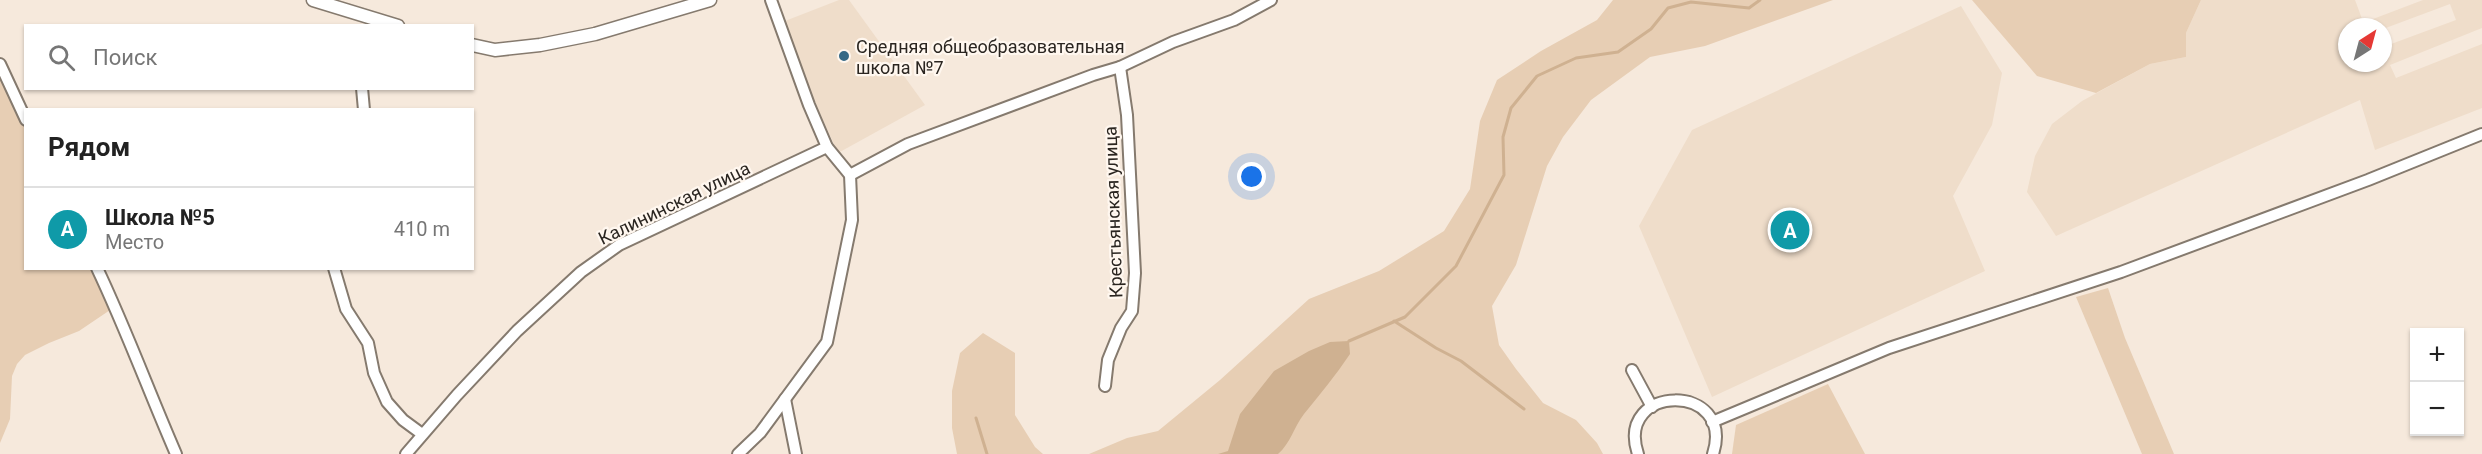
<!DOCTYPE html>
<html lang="ru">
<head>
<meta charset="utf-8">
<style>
	body { margin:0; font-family:Roboto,sans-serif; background:#f6f6f6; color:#222 }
	.controls { position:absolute; right:18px; bottom:18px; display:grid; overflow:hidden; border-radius:0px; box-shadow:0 2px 4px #0004 }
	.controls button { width:54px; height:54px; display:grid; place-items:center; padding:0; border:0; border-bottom:2px solid #e0e0e0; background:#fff; color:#222; font:30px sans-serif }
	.compass { position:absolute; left:2338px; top:18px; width:54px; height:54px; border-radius:50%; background:#fff; box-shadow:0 2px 4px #0004; rotate:36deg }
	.you { position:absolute; left:1252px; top:177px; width:21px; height:21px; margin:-15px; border:4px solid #fff; border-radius:50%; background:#1a73e8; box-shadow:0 0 0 9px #1a73e833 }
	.badge { display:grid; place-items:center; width:39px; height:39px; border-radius:50%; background:#111827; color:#fff; font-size:20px; font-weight:700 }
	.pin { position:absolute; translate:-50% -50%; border:3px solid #fff; box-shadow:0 2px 6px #0006 }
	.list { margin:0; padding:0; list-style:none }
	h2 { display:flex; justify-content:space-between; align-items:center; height:78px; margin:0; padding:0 24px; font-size:26px }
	h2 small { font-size:20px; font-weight:400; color:#767676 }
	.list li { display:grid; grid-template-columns:39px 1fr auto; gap:18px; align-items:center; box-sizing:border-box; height:84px; padding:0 24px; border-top:2px solid #e0e0e0 }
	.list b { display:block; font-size:22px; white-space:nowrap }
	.list p { margin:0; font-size:20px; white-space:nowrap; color:#767676 }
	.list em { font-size:20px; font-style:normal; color:#767676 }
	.icon { flex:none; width:33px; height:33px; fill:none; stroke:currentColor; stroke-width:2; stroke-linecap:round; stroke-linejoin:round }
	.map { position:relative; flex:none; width:2482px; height:454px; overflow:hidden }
	.search { position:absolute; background:#fff; box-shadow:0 2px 4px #0004; left:24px; top:24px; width:450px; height:66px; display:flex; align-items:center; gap:15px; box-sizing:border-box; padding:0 21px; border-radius:0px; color:#767676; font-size:22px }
	.panel { position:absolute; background:#fff; box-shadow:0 2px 4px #0004; left:24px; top:108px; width:450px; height:162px; border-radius:0px }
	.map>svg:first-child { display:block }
	.built { fill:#efddca }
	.green { fill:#e7ceb4 }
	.water { fill:#cfb191 }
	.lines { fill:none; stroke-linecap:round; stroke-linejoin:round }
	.stream { stroke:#cfb191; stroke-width:3 }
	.minor-casing { stroke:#857a6e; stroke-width:14 }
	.tertiary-casing { stroke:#857a6e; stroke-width:15 }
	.minor { stroke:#fff; stroke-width:10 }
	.tertiary { stroke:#fff; stroke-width:12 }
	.poi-dot { fill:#356885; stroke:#fff7ef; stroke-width:2 }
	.labels { text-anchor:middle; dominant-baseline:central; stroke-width:4.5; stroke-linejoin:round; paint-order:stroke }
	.poi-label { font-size:18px; fill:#2a2520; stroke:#fff7ef; text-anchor:start }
	.street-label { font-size:18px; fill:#2a2520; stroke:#fff7ef }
</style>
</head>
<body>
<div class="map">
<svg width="2482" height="454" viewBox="0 0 2482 454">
	<rect width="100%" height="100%" fill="#f6e9dc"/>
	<g class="built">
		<polygon points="839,0 849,0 925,105 838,153 810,92 785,21"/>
		<polygon points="2201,0 2355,0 2365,27 2347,27 2347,63 2383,63 2383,47 2456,20 2450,4 2383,29 2376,27 2373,19 2423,0 2482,0 2482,28 2390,65 2396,78 2482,44 2482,108 2375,150 2360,100 2056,236 2027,192 2035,156 2052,124 2082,101 2150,64 2186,57 2186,33"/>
		<polygon points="1961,6 2002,73 1992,125 1953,196 1985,271 1712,397 1639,226 1692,130"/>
	</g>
	<g class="green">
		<polygon points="1613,0 1833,0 1705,46 1650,57 1591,100 1563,137 1547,166 1516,265 1492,306 1499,345 1516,369 1543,403 1576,420 1597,443 1603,454 1089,454 1127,438 1158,431 1220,380 1309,299 1379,271 1444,231 1470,189 1480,121 1497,80 1541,51 1597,20"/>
		<polygon points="1972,0 2201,0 2186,33 2186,57 2150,64 2096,93 2037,76"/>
		<polygon points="0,64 25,120 26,268 97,269 116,306 79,331 49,343 25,355 17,364 12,376 10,419 0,443"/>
		<polygon points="2108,288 2125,338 2174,454 2142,454 2076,297"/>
		<polygon points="983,333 1015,353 1015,415 1035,447 1043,454 957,454 952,428 952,391 960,353"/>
		<polygon points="1828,384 1865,454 1732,454 1736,425"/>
	</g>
	<path class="water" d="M1349,341l1,13c-14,21 -30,40 -46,60 -10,13 -14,30 -26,40h-60l10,-3 12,-37 34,-43 35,-20 21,-9z"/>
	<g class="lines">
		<g class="stream">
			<polyline points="1394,321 1436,348 1461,361 1524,409"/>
			<polyline points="1349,341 1405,317 1456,266 1504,175 1503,137 1511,108 1537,76 1576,58 1618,52 1651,29 1668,8 1691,2 1749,8 1760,0"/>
			<polyline points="976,418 987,454"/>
		</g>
		<g class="minor-casing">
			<g id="minor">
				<polyline points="0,64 26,120"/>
				<polyline points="362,88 364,110"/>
				<polyline points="850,175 908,144 1093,75 1120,67 1173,42 1234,20 1271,0"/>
				<path d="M97,268c29,61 52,124 79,186"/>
				<polyline points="334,268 346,309 368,343 374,373 387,402 403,420 422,434"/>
				<polyline points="1632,370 1652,407"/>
				<polyline points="1105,386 1108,360 1121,328 1132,311 1135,273 1127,115 1120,67"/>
				<polyline points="785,399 796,454"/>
				<polyline points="1712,422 1889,348 2121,272 2368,180 2482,134"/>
				<polyline points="406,454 457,395 517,331 581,272 619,245 827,147"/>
				<polyline points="738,454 760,433 827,342 852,220 850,175 827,147 809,105 771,0"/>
				<path d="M1638,454c-24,-71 98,-72 75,0"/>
			</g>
		</g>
		<g class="tertiary-casing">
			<g id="tertiary">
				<polyline points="313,0 398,26"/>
				<polyline points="472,45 495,50 540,45 595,34 710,0"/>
			</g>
		</g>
		<use href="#minor" class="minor"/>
		<use href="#tertiary" class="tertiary"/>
	</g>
	<circle class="poi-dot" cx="844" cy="56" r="6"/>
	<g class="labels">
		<g class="poi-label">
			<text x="856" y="46">Средняя общеобразовательная<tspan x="856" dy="21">школа №7</tspan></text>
		</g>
		<g class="street-label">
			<text transform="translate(674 203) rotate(-26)">Калининская улица</text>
			<text transform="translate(1113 212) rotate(-92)">Крестьянская улица</text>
		</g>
	</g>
</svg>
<div class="controls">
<button>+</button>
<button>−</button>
</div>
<svg class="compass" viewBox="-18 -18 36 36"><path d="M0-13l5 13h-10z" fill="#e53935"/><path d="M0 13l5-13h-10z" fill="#767676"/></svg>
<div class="you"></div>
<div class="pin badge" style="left:1790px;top:230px;background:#0f9aa8">A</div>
<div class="search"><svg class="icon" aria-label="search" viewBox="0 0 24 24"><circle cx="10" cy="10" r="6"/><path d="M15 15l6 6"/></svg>Поиск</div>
<section class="panel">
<h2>Рядом<small></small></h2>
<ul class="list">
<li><span class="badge" style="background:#0f9aa8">A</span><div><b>Школа №5</b><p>Место</p></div><em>410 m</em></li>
</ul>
</section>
</div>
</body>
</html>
